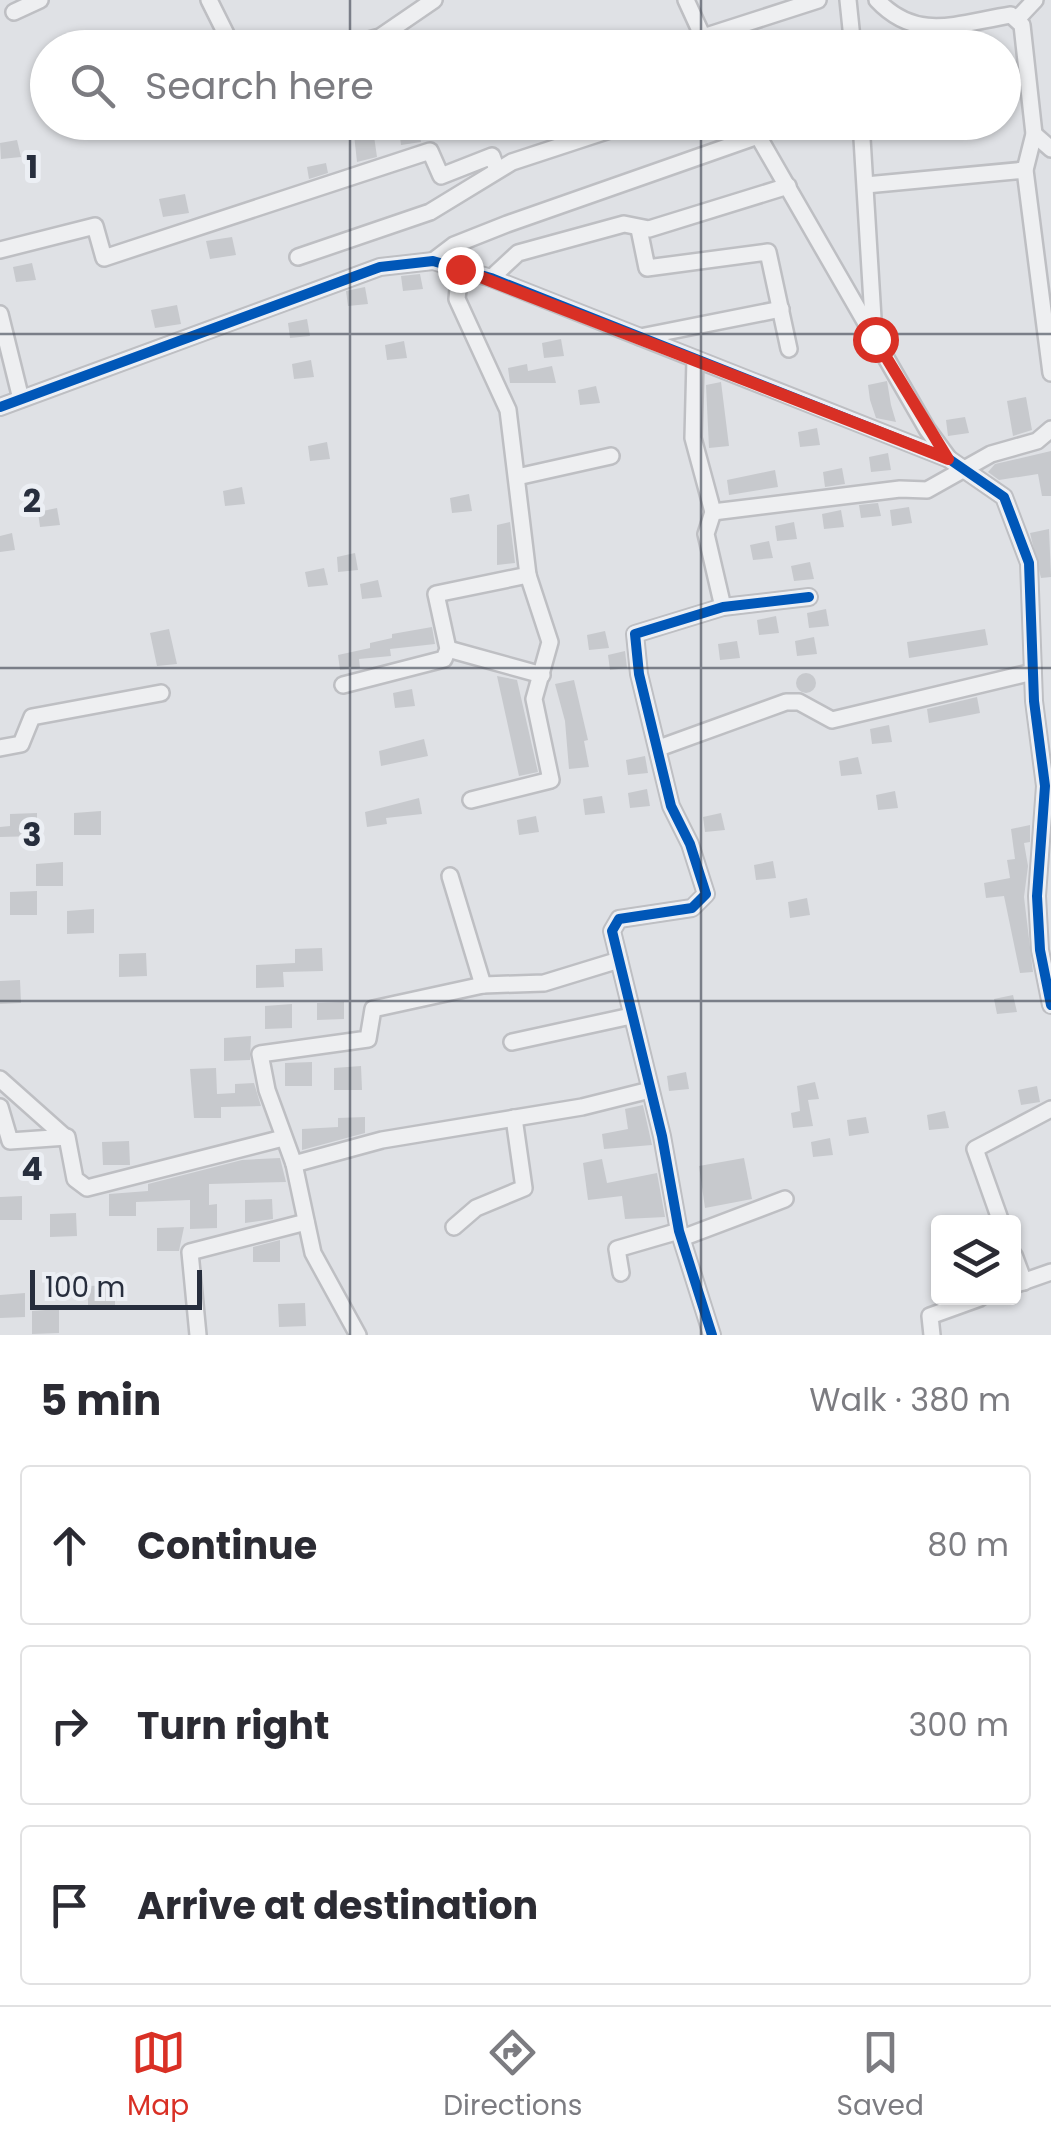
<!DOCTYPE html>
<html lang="en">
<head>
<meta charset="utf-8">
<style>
	body { margin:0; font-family:Poppins,sans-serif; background:#f2f2f3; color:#2b2b33 }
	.controls { position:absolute; right:30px; bottom:30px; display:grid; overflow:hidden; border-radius:10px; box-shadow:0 2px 8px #0004 }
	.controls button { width:90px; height:90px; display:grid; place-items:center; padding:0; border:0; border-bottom:2px solid #e1e1e2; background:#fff; color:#2b2b33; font:50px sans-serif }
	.scale { position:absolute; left:30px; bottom:25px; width:172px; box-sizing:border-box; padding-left:10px; border:5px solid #272e3d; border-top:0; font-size:28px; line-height:35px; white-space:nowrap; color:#272e3d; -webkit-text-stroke:8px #eceff4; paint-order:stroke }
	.stop { position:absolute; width:30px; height:30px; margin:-22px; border:8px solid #d93025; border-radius:50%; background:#fff }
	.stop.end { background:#d93025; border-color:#fff; box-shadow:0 2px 10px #0008 }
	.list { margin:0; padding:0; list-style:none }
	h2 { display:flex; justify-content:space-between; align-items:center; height:130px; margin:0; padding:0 40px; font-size:42px }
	h2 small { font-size:32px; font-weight:400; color:#7c7c81 }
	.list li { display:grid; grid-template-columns:65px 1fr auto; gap:30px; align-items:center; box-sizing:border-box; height:160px; margin:0 20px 20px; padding:0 20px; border:2px solid #e1e1e2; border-radius:10px }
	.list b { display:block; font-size:38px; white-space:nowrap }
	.list em { font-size:32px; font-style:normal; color:#7c7c81 }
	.icon { flex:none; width:55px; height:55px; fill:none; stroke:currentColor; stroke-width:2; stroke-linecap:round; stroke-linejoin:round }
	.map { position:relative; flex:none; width:1051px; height:1335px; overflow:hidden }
	.search { position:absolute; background:#fff; box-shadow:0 2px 8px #0004; left:30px; right:30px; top:30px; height:110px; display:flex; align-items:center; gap:25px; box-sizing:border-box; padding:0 35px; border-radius:55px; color:#7c7c81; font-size:38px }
	.sheet { height:670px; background:#fff }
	nav { display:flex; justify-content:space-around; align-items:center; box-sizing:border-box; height:140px; border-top:2px solid #e1e1e2; background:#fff; font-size:28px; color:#7c7c81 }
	nav a { display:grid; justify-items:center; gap:5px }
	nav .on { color:#d93025 }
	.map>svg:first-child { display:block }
	.building { fill:#c7c9cd }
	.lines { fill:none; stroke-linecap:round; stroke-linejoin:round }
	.minor-casing { stroke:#bebfc3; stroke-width:20 }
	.minor { stroke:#eeeff1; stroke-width:15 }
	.cycleway-casing { stroke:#eceff4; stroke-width:16 }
	.cycleway { stroke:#0057b8; stroke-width:10 }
	.route { stroke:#d93025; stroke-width:12 }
	.grid { fill:none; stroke:#272e3d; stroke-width:2.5; stroke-opacity:0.55 }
	.grid-label { font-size:32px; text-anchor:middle; font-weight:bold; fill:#272e3d; stroke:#eceff4; stroke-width:10; stroke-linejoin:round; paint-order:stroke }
</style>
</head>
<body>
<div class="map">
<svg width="1051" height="1335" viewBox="0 0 1051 1335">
	<rect width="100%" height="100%" fill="#dfe1e5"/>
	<g class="building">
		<polygon points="372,122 377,157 357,162 353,125"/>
		<polygon points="418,126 421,142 401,145 399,130"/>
		<polygon points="17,140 21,157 1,159 0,143"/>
		<polygon points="326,163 328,173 309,179 307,167"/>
		<polygon points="185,194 189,213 163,217 159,199"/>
		<polygon points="232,237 236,255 210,259 206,241"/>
		<polygon points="32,263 36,280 16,282 13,267"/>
		<polygon points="420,274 423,289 403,291 401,276"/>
		<polygon points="365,287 368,304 348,306 346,291"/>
		<polygon points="177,305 181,324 155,328 151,310"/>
		<polygon points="307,319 310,336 290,338 288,323"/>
		<polygon points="561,339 564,356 544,358 542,343"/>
		<polygon points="404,341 407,358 387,360 385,345"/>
		<polygon points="311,360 314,377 294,379 292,364"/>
		<polygon points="527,364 528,371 552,366 556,383 510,383 508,368"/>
		<polygon points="887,381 891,405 896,422 876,418 870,400 868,385"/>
		<polygon points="721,382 729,446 709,448 706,385"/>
		<polygon points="596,386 600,403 580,405 578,390"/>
		<polygon points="1026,397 1032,430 1013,436 1007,401"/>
		<polygon points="965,417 969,433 948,436 946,420"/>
		<polygon points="817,428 820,445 800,447 798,432"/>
		<polygon points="327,442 330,459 310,461 308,446"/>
		<polygon points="1051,451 1051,496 1042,496 1038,474 999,480 988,472 995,464"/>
		<polygon points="888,453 891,470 871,472 869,457"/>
		<polygon points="842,468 845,484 825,487 823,472"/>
		<polygon points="775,470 778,487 729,495 727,480"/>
		<polygon points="242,487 245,504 225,506 223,491"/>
		<polygon points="469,494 472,511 452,513 450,498"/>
		<polygon points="878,503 881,516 861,518 859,505"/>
		<polygon points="909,507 912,523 892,526 890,510"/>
		<polygon points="57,508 60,525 40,527 38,512"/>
		<polygon points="841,510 844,527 824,529 822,514"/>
		<polygon points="510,522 515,563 497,565 497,525"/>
		<polygon points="794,522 797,539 777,541 775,526"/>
		<polygon points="1049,529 1051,577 1041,578 1030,533"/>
		<polygon points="12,533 15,550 0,552 0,536"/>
		<polygon points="769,541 773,558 753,560 750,545"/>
		<polygon points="355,553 358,570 338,572 337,557"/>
		<polygon points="810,562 814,579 794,581 791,566"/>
		<polygon points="324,568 328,585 308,587 305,572"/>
		<polygon points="378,580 382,597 362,599 360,584"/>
		<polygon points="826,609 829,626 809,628 807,613"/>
		<polygon points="776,616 779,633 759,635 757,620"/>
		<polygon points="432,627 435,644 390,649 391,656 359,659 360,668 340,670 338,655 370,648 370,643 392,638 392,634"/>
		<polygon points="169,629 177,664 157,666 150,633"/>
		<polygon points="985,629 988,645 909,658 907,642"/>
		<polygon points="605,631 609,648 589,650 587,635"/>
		<polygon points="814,637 817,654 797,656 795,641"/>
		<polygon points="737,641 740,658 720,660 718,644"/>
		<polygon points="625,651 627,668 610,670 608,655"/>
		<circle cx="806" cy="683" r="10"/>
		<polygon points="497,676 517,680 538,772 519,776"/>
		<polygon points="574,680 588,740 584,741 589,767 569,769 565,721 555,684"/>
		<polygon points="412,689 415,706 395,708 393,693"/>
		<polygon points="977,697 980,713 929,723 927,709"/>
		<polygon points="889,725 892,742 872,744 870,729"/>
		<polygon points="424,739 428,756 381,766 379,751"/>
		<polygon points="645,756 648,773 628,775 626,760"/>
		<polygon points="858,757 862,774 841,776 839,761"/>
		<polygon points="647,789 650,806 630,808 628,793"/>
		<polygon points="895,791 898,808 878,810 876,795"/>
		<polygon points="602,796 605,813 585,815 583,799"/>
		<polygon points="419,798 422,814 386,818 387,824 367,827 365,812"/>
		<polygon points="101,811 101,835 74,835 74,813"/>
		<polygon points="37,813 37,836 0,837 0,827 10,826 10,814"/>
		<polygon points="721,813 725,830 705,832 703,817"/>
		<polygon points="536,816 539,832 519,835 517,820"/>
		<polygon points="1030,825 1030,842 1024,843 1028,866 1024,897 1033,972 1020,973 1004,896 986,898 984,883 1010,878 1007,860 1015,859 1011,829"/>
		<polygon points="773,861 776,878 756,880 754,865"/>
		<polygon points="63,862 63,886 36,886 36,864"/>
		<polygon points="37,891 37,915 10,915 10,892"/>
		<polygon points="807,898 810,915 790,918 788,902"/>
		<polygon points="94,909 94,933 67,934 67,911"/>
		<polygon points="322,948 323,971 283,972 284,987 256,988 256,965 295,963 295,949"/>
		<polygon points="146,953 147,976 119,977 119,954"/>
		<polygon points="20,980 21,1003 0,1004 0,981"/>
		<polygon points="1013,995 1017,1012 997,1014 994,999"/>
		<polygon points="344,1002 344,1019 317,1020 317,1003"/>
		<polygon points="292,1004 292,1028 265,1029 265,1006"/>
		<polygon points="251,1036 250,1060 224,1061 224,1038"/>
		<polygon points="312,1062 312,1086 285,1086 285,1063"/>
		<polygon points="361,1066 362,1090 334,1090 334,1068"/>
		<polygon points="216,1068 217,1094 235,1093 235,1084 254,1083 261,1106 221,1107 221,1118 194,1118 190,1069"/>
		<polygon points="686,1072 689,1089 669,1091 667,1076"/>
		<polygon points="815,1082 819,1099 808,1100 813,1126 793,1128 791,1113 800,1111 797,1086"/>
		<polygon points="1037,1086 1040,1102 1021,1105 1018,1090"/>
		<polygon points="643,1105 652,1145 604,1149 602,1134 628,1129 625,1109"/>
		<polygon points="945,1111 949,1128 929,1130 927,1115"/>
		<polygon points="365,1117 365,1133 302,1150 302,1129 338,1127 338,1118"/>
		<polygon points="866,1117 869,1133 849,1136 847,1120"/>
		<polygon points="830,1138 833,1155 813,1157 811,1142"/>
		<polygon points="129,1141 130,1165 103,1165 102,1142"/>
		<polygon points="280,1158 286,1182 209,1184 209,1205 217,1204 217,1228 190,1229 190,1200 136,1202 136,1216 109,1216 109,1194 148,1191 148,1184 242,1160"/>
		<polygon points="744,1158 752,1199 705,1208 699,1166"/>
		<polygon points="602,1159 607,1183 657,1173 665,1217 625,1219 622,1196 588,1200 583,1163"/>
		<polygon points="22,1196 22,1220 0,1220 0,1197"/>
		<polygon points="272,1199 273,1219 245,1223 245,1200"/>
		<polygon points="76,1213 77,1236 50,1237 50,1214"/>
		<polygon points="184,1227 179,1251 157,1251 157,1228"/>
		<polygon points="280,1240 280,1262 253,1262 253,1247"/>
		<polygon points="115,1285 115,1308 88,1309 88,1286"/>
		<polygon points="25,1293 25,1317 0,1318 0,1295"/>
		<polygon points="305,1303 306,1326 279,1327 278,1304"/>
		<polygon points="59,1309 59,1333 32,1334 32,1311"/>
	</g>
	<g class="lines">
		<g class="minor-casing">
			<g id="minor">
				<polyline points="209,0 233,48"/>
				<polyline points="686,0 708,48"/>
				<polyline points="848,0 853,48"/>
				<path d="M877,0c40,43 82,23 134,15l11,10 12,109 -9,36 26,203"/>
				<polyline points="14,12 40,0"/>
				<polyline points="1018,18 1035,0"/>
				<polyline points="340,48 380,37 434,0"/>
				<polyline points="669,48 818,0"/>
				<polyline points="750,122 927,429 949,459"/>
				<polyline points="861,122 874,335"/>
				<polyline points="1034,134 1051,149"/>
				<polyline points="866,185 1025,170"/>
				<polyline points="639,229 647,268 768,252 789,349"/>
				<polyline points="0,250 95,226 104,258 430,151 441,176 492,156 497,170"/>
				<polyline points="298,257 430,212 512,162 634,122"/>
				<polyline points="433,261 454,245 507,224 758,136"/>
				<polyline points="491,278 518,253 624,224 649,229 788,186"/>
				<polyline points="0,314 21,399"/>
				<polyline points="640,337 781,309"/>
				<polyline points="695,359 693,438 713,512 900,489 927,490 991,454 1037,441 1051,429"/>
				<polyline points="0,407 380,267 433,261 491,278 949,459 1004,497 1029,563 1034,701 1045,786 1037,896 1040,950 1051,1005"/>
				<polyline points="517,477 611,456"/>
				<polyline points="713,512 706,534 723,607"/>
				<polyline points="448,649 542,675"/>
				<polyline points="343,685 444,659 448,649 436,594 528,575 508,410 457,299 460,269"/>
				<polyline points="0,748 21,744 32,717 161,693"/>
				<polyline points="659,748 786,702 799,702 832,720 1033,672"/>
				<polyline points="471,800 551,780 534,699 550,642 528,575"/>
				<polyline points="450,876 483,985"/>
				<polyline points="512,1042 631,1016"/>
				<polyline points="0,1079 64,1136"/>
				<polyline points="0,1107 10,1141 67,1137 75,1179 87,1188 283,1138"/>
				<polyline points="294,1164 382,1140 582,1107 650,1090"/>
				<polyline points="1001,1222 975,1149 1051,1109"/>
				<polyline points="454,1227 476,1208 524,1188 514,1118"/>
				<polyline points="682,1238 785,1199"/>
				<polyline points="1014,1255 1024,1282"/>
				<polyline points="621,1273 617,1249 679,1231"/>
				<polyline points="1014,1285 1051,1272"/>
				<polyline points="198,1335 190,1252 306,1222"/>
				<polyline points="358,1335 313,1253 294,1164 267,1090 260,1054 368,1039 373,1009 483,985 544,983 619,960"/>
				<polyline points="712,1335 679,1231 662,1136 612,931 619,919 692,908 706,894 690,844 671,806 639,674 635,634 723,607 809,597"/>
				<polyline points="932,1335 930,1316 980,1298"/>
			</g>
		</g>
		<use href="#minor" class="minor"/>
		<g class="cycleway-casing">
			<g id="cycleway">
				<polyline points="0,407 380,267 433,261 491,278 949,459 1004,497 1029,563 1034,701 1045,786 1037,896 1040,950 1051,1005"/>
				<polyline points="712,1335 679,1231 662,1136 612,931 619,919 692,908 706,894 690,844 671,806 639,674 635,634 723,607 809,597"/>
			</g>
		</g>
		<use href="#cycleway" class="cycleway"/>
	</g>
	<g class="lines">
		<polyline class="route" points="460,269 948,459 875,339"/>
	</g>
	<path class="grid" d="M350,0v48M701,0v48M350,122v1213M701,122v1213M0,334h1051M0,668h1051M0,1001h1051"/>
	<g class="grid-label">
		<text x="32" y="178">1</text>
		<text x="32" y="512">2</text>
		<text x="32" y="846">3</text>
		<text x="32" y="1180">4</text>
	</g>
</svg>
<div class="controls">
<button><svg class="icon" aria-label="layers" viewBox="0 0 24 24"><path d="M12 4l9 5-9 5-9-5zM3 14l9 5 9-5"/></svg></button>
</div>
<div class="scale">100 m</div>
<div class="stop" style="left:875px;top:339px"></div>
<div class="stop end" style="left:460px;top:269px"></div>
<div class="search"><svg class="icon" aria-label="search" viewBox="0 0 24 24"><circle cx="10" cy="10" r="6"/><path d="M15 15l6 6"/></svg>Search here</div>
</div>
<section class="sheet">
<h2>5 min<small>Walk · 380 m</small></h2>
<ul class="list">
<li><svg class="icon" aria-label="ahead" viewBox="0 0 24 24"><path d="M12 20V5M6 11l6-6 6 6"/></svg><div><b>Continue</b></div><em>80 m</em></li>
<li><svg class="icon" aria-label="right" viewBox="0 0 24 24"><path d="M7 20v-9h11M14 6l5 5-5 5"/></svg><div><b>Turn right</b></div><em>300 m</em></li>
<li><svg class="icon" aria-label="arrive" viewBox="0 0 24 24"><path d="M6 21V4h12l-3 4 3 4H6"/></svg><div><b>Arrive at destination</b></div></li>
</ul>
</section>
<nav>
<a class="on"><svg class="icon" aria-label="map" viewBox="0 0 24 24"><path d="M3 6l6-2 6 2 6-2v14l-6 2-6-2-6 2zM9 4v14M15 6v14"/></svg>Map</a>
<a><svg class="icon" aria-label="directions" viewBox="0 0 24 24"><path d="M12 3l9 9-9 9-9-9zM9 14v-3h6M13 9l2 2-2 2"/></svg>Directions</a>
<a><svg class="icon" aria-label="saved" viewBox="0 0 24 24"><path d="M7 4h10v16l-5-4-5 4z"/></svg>Saved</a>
</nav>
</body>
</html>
